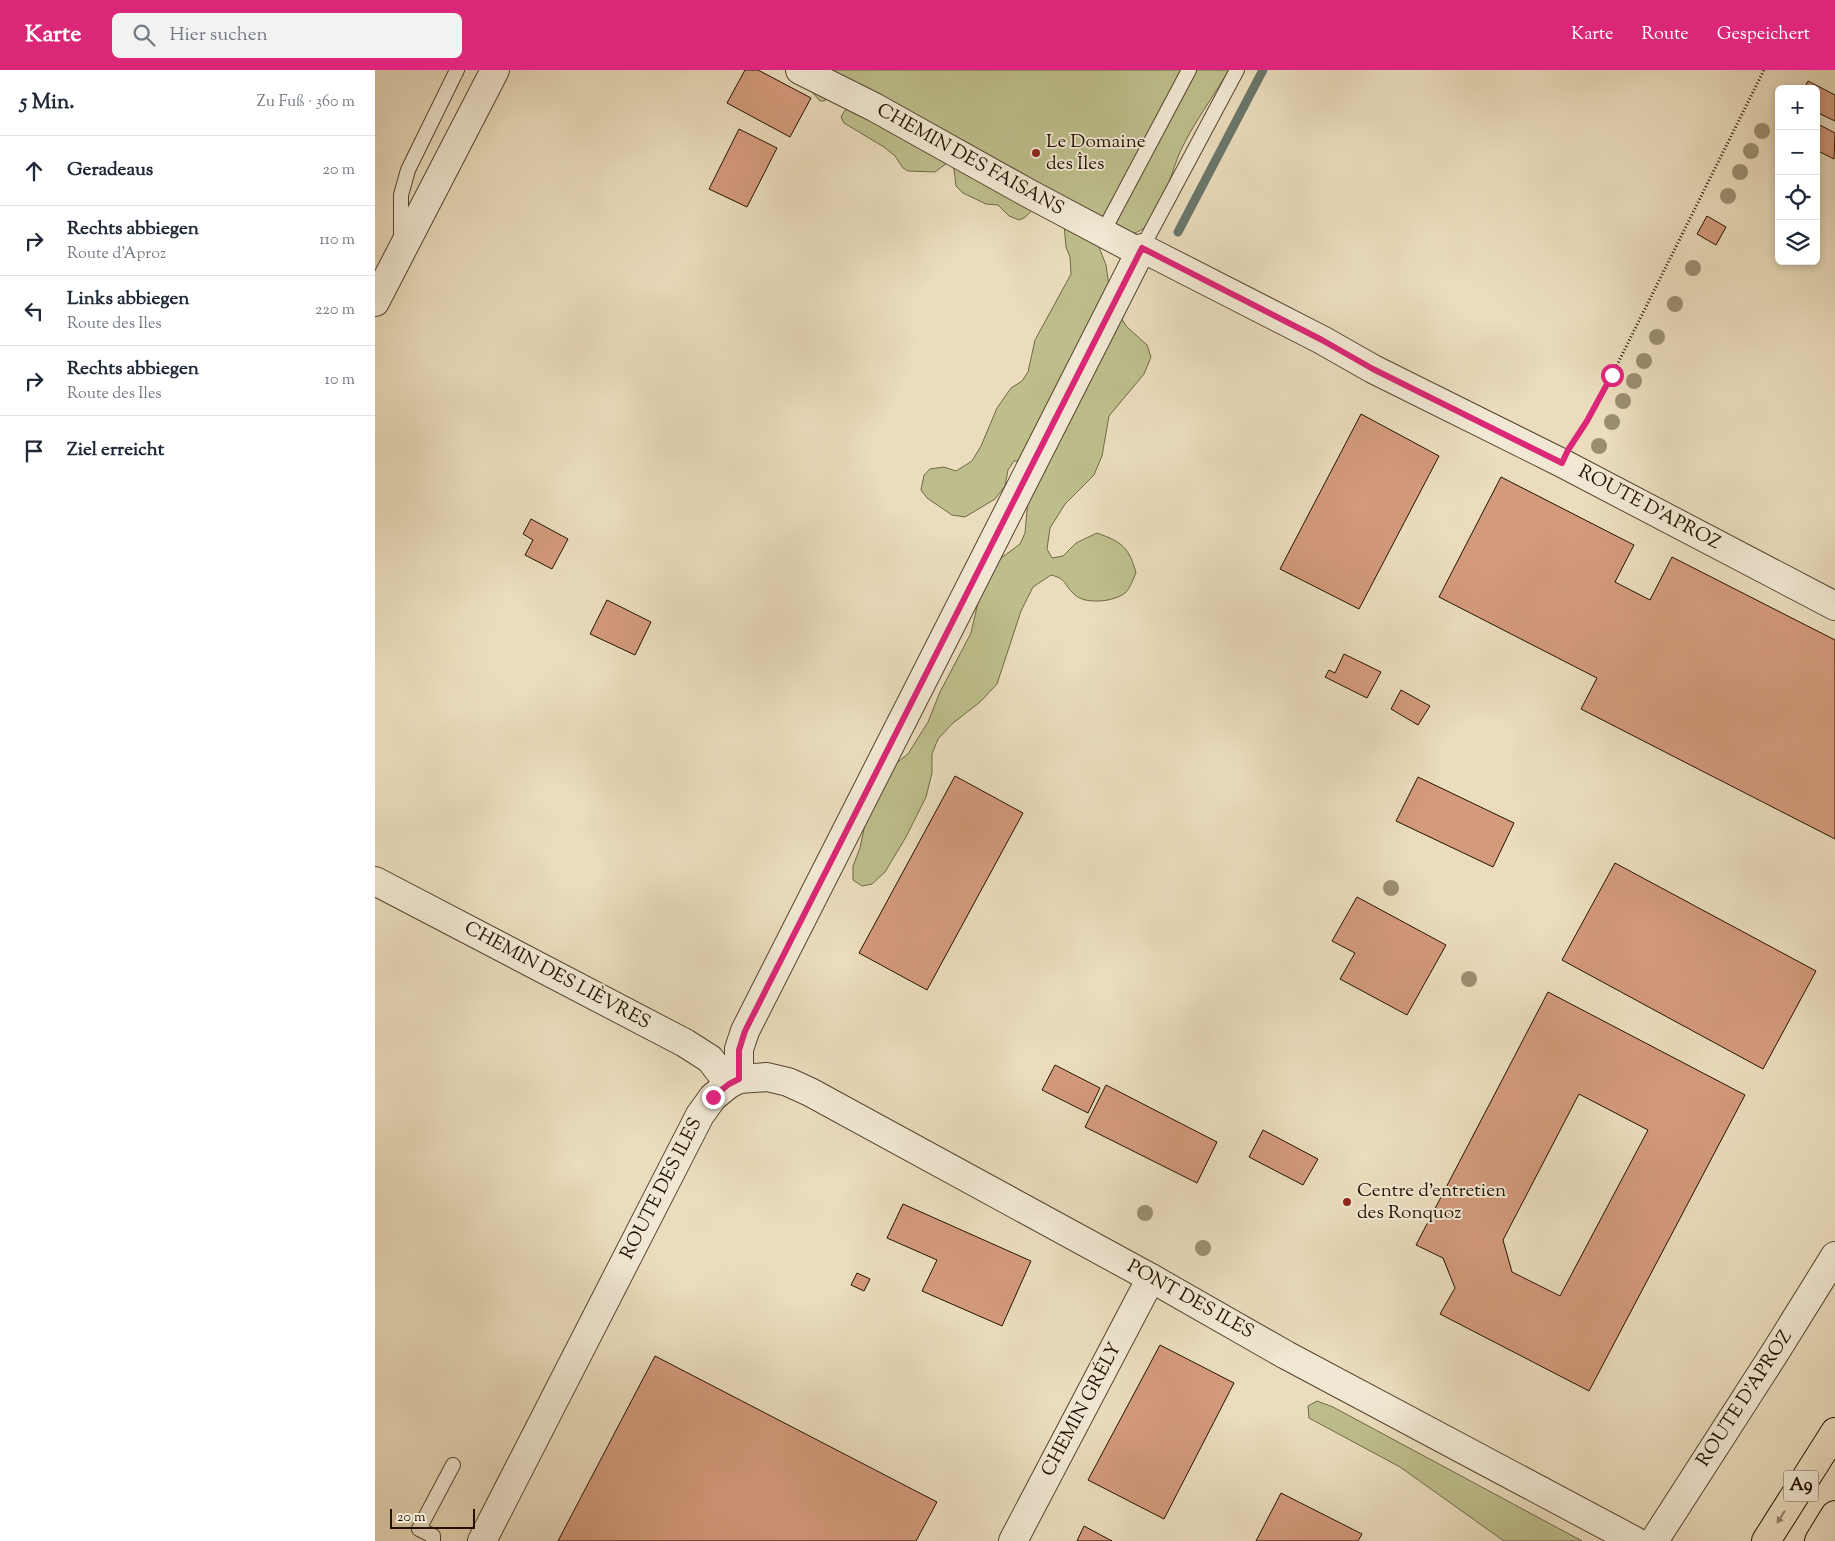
<!DOCTYPE html>
<html lang="de">
<head>
<meta charset="utf-8">
<style>
	body { margin:0; font-family:"Sorts Mill Goudy",serif; background:#f2f2f3; color:#1f2937 }
	.controls { position:absolute; right:15px; top:15px; display:grid; overflow:hidden; border-radius:8px; box-shadow:0 2px 8px #0003 }
	.controls button { width:45px; height:45px; display:grid; place-items:center; padding:0; border:0; border-bottom:1px solid #e0e1e3; background:#fff; color:#1f2937; font:25px sans-serif }
	.scale { position:absolute; left:15px; bottom:12px; width:85px; box-sizing:border-box; padding-left:5px; border:2px solid #241200; border-top:0; font-size:14px; line-height:18px; white-space:nowrap; color:#241200; -webkit-text-stroke:4px #f1e8d3; paint-order:stroke }
	.stop { position:absolute; width:15px; height:15px; margin:-11px; border:4px solid #db2777; border-radius:50%; background:#fff }
	.stop.end { background:#db2777; border-color:#fff; box-shadow:0 1px 5px #0008 }
	.list { margin:0; padding:0; list-style:none }
	h2 { display:flex; justify-content:space-between; align-items:center; height:65px; margin:0; padding:0 20px; font-size:21px }
	h2 small { font-size:16px; font-weight:400; color:#747a83 }
	.list li { display:grid; grid-template-columns:32px 1fr auto; gap:15px; align-items:center; box-sizing:border-box; height:70px; padding:0 20px; border-top:1px solid #e0e1e3 }
	.list b { display:block; font-size:19px; white-space:nowrap }
	.list p { margin:0; font-size:16px; white-space:nowrap; color:#747a83 }
	.list em { font-size:16px; font-style:normal; color:#747a83 }
	.icon { flex:none; width:28px; height:28px; fill:none; stroke:currentColor; stroke-width:2; stroke-linecap:round; stroke-linejoin:round }
	.map { position:relative; flex:none; width:1460px; height:1471px; overflow:hidden }
	header { display:flex; align-items:center; gap:30px; box-sizing:border-box; height:70px; padding:0 25px; background:#db2777; color:#fff }
	header strong { font-size:24px }
	nav { display:flex; gap:28px; margin-inline-start:auto; font-size:18px }
	.search { width:350px; height:45px; background:#f2f2f3; display:flex; align-items:center; gap:12px; box-sizing:border-box; padding:0 18px; border-radius:8px; color:#747a83; font-size:19px }
	main { display:flex }
	aside { flex:1; background:#fff }
	.map>svg:first-child { display:block }
	.green { fill:#bdbe8c; stroke:#706846 }
	.lines { fill:none; stroke-linecap:round; stroke-linejoin:round }
	.stream { stroke:#6a776b; stroke-width:9 }
	.building { fill:#d39a7c; stroke:#241200; fill-rule:evenodd }
	.service-casing { stroke:#56442f; stroke-width:16 }
	.minor-casing { stroke:#56442f; stroke-width:30 }
	.tertiary-casing { stroke:#56442f; stroke-width:30 }
	.motorway-casing { stroke:#241200; stroke-width:30 }
	.path { stroke:#241200; stroke-width:3; stroke-dasharray:1 2.5; stroke-linecap:butt }
	.service { stroke:#f1e8d3; stroke-width:14 }
	.minor { stroke:#f1e8d3; stroke-width:28 }
	.tertiary { stroke:#f1e8d3; stroke-width:28 }
	.motorway { stroke:#eadcbc; stroke-width:28 }
	.tree { fill:#9b8e70 }
	.oneway { fill:#918167 }
	.route { stroke:#db2777; stroke-width:6 }
	.poi-dot { fill:#8f2418; stroke:#f1e8d3; stroke-width:2 }
	.labels { text-anchor:middle; dominant-baseline:central; stroke-width:4; stroke-linejoin:round; paint-order:stroke }
	.shield { fill:#f1e8d3; stroke:#62523f; stroke-width:1 }
	.shield-label { font-size:18px; font-weight:bold; fill:#241200 }
	.poi-label { font-size:19px; fill:#241200; stroke:#f1e8d3; text-anchor:start }
	.street-label { font-size:19px; fill:#241200; stroke:#f1e8d3 }
</style>
</head>
<body>
<header>
<strong>Karte</strong>
<div class="search"><svg class="icon" aria-label="search" viewBox="0 0 24 24"><circle cx="10" cy="10" r="6"/><path d="M15 15l6 6"/></svg>Hier suchen</div>
<nav><a>Karte</a><a>Route</a><a>Gespeichert</a></nav>
</header>
<main>
<aside>
<h2>5 Min.<small>Zu Fuß · 360 m</small></h2>
<ul class="list">
<li><svg class="icon" aria-label="ahead" viewBox="0 0 24 24"><path d="M12 20V5M6 11l6-6 6 6"/></svg><div><b>Geradeaus</b></div><em>20 m</em></li>
<li><svg class="icon" aria-label="right" viewBox="0 0 24 24"><path d="M7 20v-9h11M14 6l5 5-5 5"/></svg><div><b>Rechts abbiegen</b><p>Route d'Aproz</p></div><em>110 m</em></li>
<li><svg class="icon" aria-label="left" viewBox="0 0 24 24"><path d="M17 20v-9H6M10 6l-5 5 5 5"/></svg><div><b>Links abbiegen</b><p>Route des Iles</p></div><em>220 m</em></li>
<li><svg class="icon" aria-label="right" viewBox="0 0 24 24"><path d="M7 20v-9h11M14 6l5 5-5 5"/></svg><div><b>Rechts abbiegen</b><p>Route des Iles</p></div><em>10 m</em></li>
<li><svg class="icon" aria-label="arrive" viewBox="0 0 24 24"><path d="M6 21V4h12l-3 4 3 4H6"/></svg><div><b>Ziel erreicht</b></div></li>
</ul>
</aside>
<div class="map">
<svg width="1460" height="1471" viewBox="0 0 1460 1471">
	<rect width="100%" height="100%" fill="#eadcbc"/>
	<filter id="stains"><feTurbulence type="fractalNoise" baseFrequency=".004" numOctaves="4"/><feColorMatrix values="0 0 0 0 .2 0 0 0 0 .09 0 0 0 0 .02 0 0 0 .5 -.17"/></filter>
	<radialGradient id="worn" r=".72"><stop offset=".6" stop-color="#630" stop-opacity="0"/><stop offset="1" stop-color="#630" stop-opacity=".3"/></radialGradient>
	<g class="green">
		<path d="M436,0h418c-16,27 -36,54 -49,82 -9,21 -19,62 -36,76 -12,9 -32,11 -47,14l9,23 5,35 15,26 21,19 4,12 -7,17 -35,42 -7,40 -8,19 -29,29 -15,24 -3,21 5,9 11,-2 13,-13 21,-10c25,9 32,14 39,40 -3,6 -6,16 -11,20 -11,9 -41,12 -51,1 -11,-10 -7,-15 -23,-19l-18,12 -12,24 -24,73 -17,18 -28,22 -14,15 -6,15v19l-6,24 -20,40 -21,35 -13,12 -10,2 -9,-6v-14l7,-18 9,-43 10,-28 29,-23 20,-32 12,-30 31,-59 11,-48 11,-21 27,-20 5,-11 4,-45 -10,-27h-5l-6,9 -3,16 -10,13 -30,18 -13,-2 -25,-17 -6,-8 3,-15 6,-6 14,-2 12,4 16,-10 9,-15 16,-38 14,-20 11,-7 6,-9 7,-32 36,-66 -1,-17 -4,-10 -3,-33 -18,-15 -21,19 -5,2 -10,-4 -11,-11 -12,-1 -23,-11 -7,-7 -2,-17 -7,-6 -12,9 -27,-1 -5,-3 -8,-12 -11,-9 -40,-24 -3,-6 15,-25 -17,-2 -15,11h-4l-8,-9z"/>
		<polygon points="942,1331 958,1337 1207,1471 1129,1471 1025,1397 934,1348 933,1336"/>
	</g>
	<g class="lines">
		<polyline class="stream" points="803,162 888,0"/>
	</g>
	<g class="building">
		<polygon points="370,0 383,0 436,28 415,67 352,33"/>
		<polygon points="1433,11 1460,25 1460,51 1441,42 1441,19 1429,19"/>
		<polygon points="1441,53 1460,63 1459,89 1441,80"/>
		<polygon points="364,59 402,78 372,137 334,119"/>
		<polygon points="1332,146 1351,157 1341,175 1322,164"/>
		<polygon points="986,344 1064,386 984,539 905,499"/>
		<polygon points="1126,407 1259,475 1240,512 1275,530 1297,487 1460,570 1460,769 1206,639 1222,608 1064,527"/>
		<polygon points="156,449 193,469 177,499 150,485 158,470 148,464"/>
		<polygon points="232,530 276,552 260,585 215,564"/>
		<polygon points="969,584 1006,602 992,628 950,607 954,600 960,603"/>
		<polygon points="1026,620 1055,636 1043,655 1016,639"/>
		<polygon points="580,706 648,743 552,920 484,883"/>
		<polygon points="1043,707 1139,753 1118,797 1021,751"/>
		<polygon points="1240,793 1441,901 1388,999 1187,890"/>
		<polygon points="982,827 1071,875 1032,945 965,909 980,883 957,871"/>
		<path d="M1173,922l197,103 -156,296 -149,-77 15,-26 -12,-30 -27,-13zM1204,1024l69,36 -88,166 -48,-24 -9,-32z"/>
		<polygon points="680,995 725,1018 713,1043 667,1020"/>
		<polygon points="731,1015 842,1072 822,1113 710,1057"/>
		<polygon points="888,1060 943,1089 928,1115 874,1087"/>
		<polygon points="528,1134 656,1191 627,1256 547,1221 562,1190 512,1168"/>
		<polygon points="482,1203 495,1209 489,1221 476,1215"/>
		<polygon points="785,1275 859,1313 789,1449 713,1410"/>
		<polygon points="280,1286 562,1432 541,1471 183,1471"/>
		<polygon points="906,1423 987,1464 983,1471 881,1471"/>
		<polygon points="709,1456 737,1471 702,1471"/>
	</g>
	<g class="lines">
		<g class="service-casing">
			<g id="service">
				<polyline points="728,162 814,0"/>
				<polyline points="26,169 26,125 33,100 82,0"/>
				<polyline points="767,178 862,0"/>
				<polyline points="58,1471 58,1466 44,1459 78,1395"/>
			</g>
		</g>
		<g class="minor-casing">
			<g id="minor">
				<polyline points="425,0 499,37 653,123 764,182"/>
				<polyline points="0,232 120,0"/>
				<polyline points="0,811 310,973 335,989 354,1014"/>
				<polyline points="364,1009 364,979 370,961 767,178 947,270 998,299 1187,393 1460,536"/>
				<polyline points="107,1471 325,1045 338,1027 354,1014 364,1009 392,1007 413,1012 435,1022 776,1208 911,1285 1260,1471"/>
				<polyline points="638,1471 776,1208"/>
			</g>
		</g>
		<g class="tertiary-casing">
			<polyline id="tertiary" points="1279,1471 1401,1281 1460,1186"/>
		</g>
		<g class="motorway-casing">
			<g id="motorway">
				<polyline points="1391,1471 1460,1362"/>
				<polyline points="1444,1471 1460,1445"/>
			</g>
		</g>
		<polyline class="path" points="1201,369 1213,351 1237,305 1389,0"/>
		<use href="#service" class="service"/>
		<use href="#minor" class="minor"/>
		<use href="#tertiary" class="tertiary"/>
		<use href="#motorway" class="motorway"/>
	</g>
	<g class="tree">
		<circle cx="1387" cy="61" r="8"/>
		<circle cx="1376" cy="81" r="8"/>
		<circle cx="1365" cy="102" r="8"/>
		<circle cx="1353" cy="126" r="8"/>
		<circle cx="1318" cy="198" r="8"/>
		<circle cx="1300" cy="234" r="8"/>
		<circle cx="1282" cy="267" r="8"/>
		<circle cx="1269" cy="291" r="8"/>
		<circle cx="1259" cy="311" r="8"/>
		<circle cx="1248" cy="331" r="8"/>
		<circle cx="1237" cy="352" r="8"/>
		<circle cx="1224" cy="376" r="8"/>
		<circle cx="1016" cy="818" r="8"/>
		<circle cx="1094" cy="909" r="8"/>
		<circle cx="770" cy="1143" r="8"/>
		<circle cx="828" cy="1178" r="8"/>
	</g>
	<defs><path id="oneway-solid" d="M-6-.8H1V-3.2L6.5 0L1 3.2V.8H-6Z" transform="scale(1.25)"/></defs>
	<use class="oneway" href="#oneway-solid" transform="translate(1406 1447) rotate(122)"/>
	<g class="lines">
		<polyline class="route" points="338,1027 354,1014 364,1009 364,980 370,961 767,178 947,270 998,299 1187,393 1193,380 1212,351 1237,305"/>
	</g>
	<g class="poi-dot">
		<circle cx="661" cy="83" r="5"/>
		<circle cx="972" cy="1132" r="5"/>
	</g>
	<g class="labels">
		<rect class="shield" x="1408.5" y="1400.5" width="35" height="31" rx="4"/>
		<g class="shield-label">
			<text x="1426" y="1416">A9</text>
		</g>
		<g class="poi-label">
			<text x="671" y="72">Le Domaine<tspan x="671" dy="22">des Îles</tspan></text>
			<text x="982" y="1121">Centre d'entretien<tspan x="982" dy="22">des Ronquoz</tspan></text>
		</g>
		<g class="street-label">
			<text transform="translate(595 90) rotate(29)">CHEMIN DES FAISANS</text>
			<text transform="translate(1274 438) rotate(28)">ROUTE D'APROZ</text>
			<text transform="translate(182 906) rotate(28)">CHEMIN DES LIÈVRES</text>
			<text transform="translate(287 1119) rotate(-63)">ROUTE DES ILES</text>
			<text transform="translate(815 1230) rotate(29)">PONT DES ILES</text>
			<text transform="translate(1370 1329) rotate(-57)">ROUTE D'APROZ</text>
			<text transform="translate(707 1340) rotate(-62)">CHEMIN GRÉLY</text>
		</g>
	</g>
	<rect width="100%" height="100%" filter="url(#stains)"/>
	<rect width="100%" height="100%" fill="url(#worn)"/>
</svg>
<div class="controls">
<button>+</button>
<button>−</button>
<button><svg class="icon" aria-label="locate" viewBox="0 0 24 24"><circle cx="12" cy="12" r="6"/><path d="M12 2v4M12 18v4M2 12h4M18 12h4"/></svg></button>
<button><svg class="icon" aria-label="layers" viewBox="0 0 24 24"><path d="M12 4l9 5-9 5-9-5zM3 14l9 5 9-5"/></svg></button>
</div>
<div class="scale">20 m</div>
<div class="stop" style="left:1237px;top:305px"></div>
<div class="stop end" style="left:338px;top:1027px"></div>
</div>
</main>
</body>
</html>
